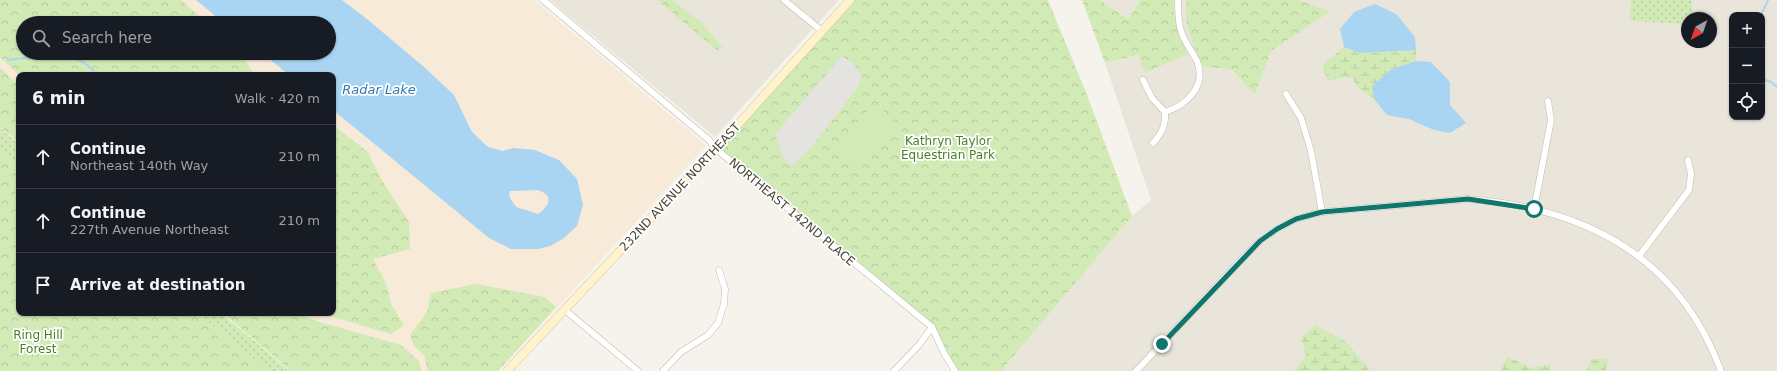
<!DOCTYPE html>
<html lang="en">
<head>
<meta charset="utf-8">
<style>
	body { margin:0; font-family:"DejaVu Sans",sans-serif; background:#242831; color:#f1f3f6 }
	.controls { position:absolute; right:12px; top:12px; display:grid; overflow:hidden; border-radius:8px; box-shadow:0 1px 3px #0004 }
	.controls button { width:36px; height:36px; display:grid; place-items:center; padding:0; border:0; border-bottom:1px solid #363941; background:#171b24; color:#f1f3f6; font:20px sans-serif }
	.compass { position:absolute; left:1681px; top:12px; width:36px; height:36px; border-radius:50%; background:#171b24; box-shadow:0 1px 3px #0004; rotate:220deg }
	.stop { position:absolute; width:12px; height:12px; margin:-9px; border:3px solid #0f766e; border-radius:50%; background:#fff }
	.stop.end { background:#0f766e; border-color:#fff; box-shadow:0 1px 4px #0008 }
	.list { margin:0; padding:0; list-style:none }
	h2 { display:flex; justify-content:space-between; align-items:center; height:52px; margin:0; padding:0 16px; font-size:17px }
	h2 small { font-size:13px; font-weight:400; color:#9ea1a6 }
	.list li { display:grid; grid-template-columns:26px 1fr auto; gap:12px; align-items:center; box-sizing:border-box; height:64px; padding:0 16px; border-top:1px solid #363941 }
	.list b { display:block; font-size:15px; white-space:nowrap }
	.list p { margin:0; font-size:13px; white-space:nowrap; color:#9ea1a6 }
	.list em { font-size:13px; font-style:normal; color:#9ea1a6 }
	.icon { flex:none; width:22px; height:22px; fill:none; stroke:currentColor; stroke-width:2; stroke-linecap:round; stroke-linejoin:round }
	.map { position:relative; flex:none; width:1777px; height:371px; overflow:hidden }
	.search { position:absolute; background:#171b24; box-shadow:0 1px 3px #0004; left:16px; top:16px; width:320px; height:44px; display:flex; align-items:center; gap:10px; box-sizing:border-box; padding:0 14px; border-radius:22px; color:#9ea1a6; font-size:15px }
	.panel { position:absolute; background:#171b24; box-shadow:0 1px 3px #0004; left:16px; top:72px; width:320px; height:244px; border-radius:8px }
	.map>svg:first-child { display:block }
	.residential { fill:#eae5da; fill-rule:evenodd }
	.commercial { fill:#f7ead8; fill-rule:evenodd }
	.grass { fill:url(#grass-dots) }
	.forest { fill:url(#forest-crowns) }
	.wetland { fill:url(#wetland-marsh) }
	.pitch { fill:#d2eab5 }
	.parking { fill:#e5e3e0 }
	.water { fill:#a9d4f2; fill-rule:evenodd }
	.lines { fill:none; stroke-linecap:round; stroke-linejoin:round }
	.stream { stroke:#a9d4f2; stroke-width:2 }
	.street-casing { stroke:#c2bbae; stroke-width:7 }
	.secondary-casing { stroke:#d6c79b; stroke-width:9 }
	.street { stroke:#fff; stroke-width:6 }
	.secondary { stroke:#fff3cd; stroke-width:8 }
	.route { stroke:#0f766e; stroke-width:5 }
	.labels { text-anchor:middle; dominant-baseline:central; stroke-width:3.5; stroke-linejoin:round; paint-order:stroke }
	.park-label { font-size:12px; fill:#4a7f2a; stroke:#fff }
	.street-label { font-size:12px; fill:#4b4439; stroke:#fff }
	.water-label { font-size:13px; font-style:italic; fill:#2e7ab2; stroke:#fff }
</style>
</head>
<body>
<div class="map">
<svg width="1777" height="371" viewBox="0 0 1777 371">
	<defs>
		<pattern id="grass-dots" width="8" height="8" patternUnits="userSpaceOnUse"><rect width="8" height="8" fill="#d2eab5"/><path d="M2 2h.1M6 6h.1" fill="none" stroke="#b6ca9c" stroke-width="1.8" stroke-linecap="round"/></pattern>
		<pattern id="forest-crowns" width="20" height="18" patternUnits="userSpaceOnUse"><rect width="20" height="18" fill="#d2eab5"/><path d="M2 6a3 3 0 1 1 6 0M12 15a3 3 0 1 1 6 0" fill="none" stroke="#b6ca9c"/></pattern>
		<pattern id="wetland-marsh" width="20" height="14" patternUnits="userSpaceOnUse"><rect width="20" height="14" fill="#d2eab5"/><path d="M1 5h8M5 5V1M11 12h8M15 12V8" fill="none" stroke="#b6ca9c"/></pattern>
	</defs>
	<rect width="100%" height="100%" fill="#f6f3ec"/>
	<g class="residential">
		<polygon points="550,0 839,0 715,137"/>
		<polygon points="1099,0 1140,0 1128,19"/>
		<path d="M1173,0h14v3l17,64 27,2 24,26 16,-44 59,-40 -33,-11h480v371h-776l131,-155 19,-16 -46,-137 34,-8 6,18 42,-19 -12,-33zM1732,15h30v102h-30zM1687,18h24v24h-24z"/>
	</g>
	<path class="commercial" d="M0,0h534l172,146 -208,225h-207l-68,-58h110v-238h-314v68l-19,-15zM23,23h306v30h-306z"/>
	<g class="grass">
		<polygon points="1631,0 1691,0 1693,12 1690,18 1687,18 1687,24 1630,21"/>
		<polygon points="0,128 19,144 19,168 0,152"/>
		<polygon points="198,313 221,313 290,371 269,371"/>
	</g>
	<g class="forest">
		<polygon points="0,0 181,0 207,23 23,23 23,53 241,53 252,71 258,75 19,75 0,57"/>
		<polygon points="657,0 672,0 701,22 723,48 718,51"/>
		<polygon points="850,0 1048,0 1087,95 1132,216 1001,371 955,371 932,327 716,149"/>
		<polygon points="1082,0 1099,0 1128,19 1140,0 1173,0 1175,21 1188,54 1145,73 1138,55 1105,63"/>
		<path d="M1187,0h110l34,11 -60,40 -16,44 -24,-26 -27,-2c-10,-21 -22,-42 -17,-67z"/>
		<polygon points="0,68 19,86 19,142 0,127"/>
		<polygon points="333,125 367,151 381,179 409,222 410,249 373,259 386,283 391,304 404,325 391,334 320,313 333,313"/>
		<polygon points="0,152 19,168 19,313 198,313 269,371 0,371"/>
		<polygon points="476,284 544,297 556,307 498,371 428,371 424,355 414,346 410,335 427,312 431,293"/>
		<polygon points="223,313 296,313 316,321 401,345 418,360 422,371 291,371"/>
	</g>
	<g class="wetland">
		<polygon points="1344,47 1360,53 1416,50 1416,61 1392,69 1373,86 1374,99 1358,88 1352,77 1328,80 1322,66"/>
		<polygon points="1315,325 1345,341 1369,368 1367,371 1296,371 1295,369 1306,356 1301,337"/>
		<polygon points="1508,357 1531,368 1551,364 1551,371 1502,371 1502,364"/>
		<polygon points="1592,359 1609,359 1605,371 1586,371"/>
	</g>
	<polygon class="pitch" points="874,103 897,123 858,169 835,149"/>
	<polygon class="parking" points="842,56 854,64 862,76 858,87 810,149 792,166 784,159 775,134"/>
	<g class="water">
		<path d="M196,0h146l25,19 57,48 30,28 18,37 16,15 15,4 10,-3 22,2 24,10 18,19 6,26 -6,21 -13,12 -14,8 -12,3h-27l-22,-11 -156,-128v-35h-44l-27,-22h67v-30h-105zM538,190c17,6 11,16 0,24l-22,-7 -7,-11 1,-5z"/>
		<polygon points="1375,4 1396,14 1415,37 1416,50 1360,53 1344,47 1340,29 1354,12"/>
		<polygon points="1416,61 1431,62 1450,82 1450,105 1466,123 1450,133 1434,130 1409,119 1387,115 1374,99 1372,86 1392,69"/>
	</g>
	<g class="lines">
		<g class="stream">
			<polyline points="1761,15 1768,0"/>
			<path d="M8,60c32,-3 67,-14 89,15"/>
			<polyline points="1762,79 1771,82 1777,87"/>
		</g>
		<g class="street-casing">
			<g id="street">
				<polyline points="543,0 709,140 716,149 932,327 944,353 955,371"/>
				<polyline points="784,0 822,31"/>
				<path d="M1143,80l9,18 13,14c1,13 -3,21 -12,31"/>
				<polyline points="1286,94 1301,118 1311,151 1322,212"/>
				<path d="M1165,112c22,-7 42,-26 32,-51 -5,-10 -13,-19 -16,-30 -3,-10 -3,-21 -3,-31"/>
				<polyline points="1534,209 1551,120 1548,101"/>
				<polyline points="1639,256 1689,190 1691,174 1688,160"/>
				<polyline points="565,310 638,371"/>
				<polyline points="663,371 681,352 708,335 718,323 724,304 725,289 719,270"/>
				<polyline points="894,371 919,345 932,327"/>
				<path d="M1136,371l105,-111 19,-19 17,-12 19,-10 26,-7 146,-13c117,9 211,58 253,172"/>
			</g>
		</g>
		<g class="secondary-casing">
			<polyline id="secondary" points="507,371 716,149 850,0"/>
		</g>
		<use href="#street" class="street"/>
		<use href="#secondary" class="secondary"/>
	</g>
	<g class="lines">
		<polyline class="route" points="1162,344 1260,241 1277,229 1296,219 1322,212 1345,210 1468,199 1534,209"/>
	</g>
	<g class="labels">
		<g class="park-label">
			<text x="948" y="141">Kathryn Taylor<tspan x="948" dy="14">Equestrian Park</tspan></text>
			<text x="38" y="335">Ring Hill<tspan x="38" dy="14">Forest</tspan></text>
		</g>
		<g class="street-label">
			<text transform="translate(680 187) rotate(-47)">232ND AVENUE NORTHEAST</text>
			<text transform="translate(792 212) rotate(40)">NORTHEAST 142ND PLACE</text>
		</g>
		<g class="water-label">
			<text x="379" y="89">Radar Lake</text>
		</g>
	</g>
</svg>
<div class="controls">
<button>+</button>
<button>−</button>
<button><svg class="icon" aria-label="locate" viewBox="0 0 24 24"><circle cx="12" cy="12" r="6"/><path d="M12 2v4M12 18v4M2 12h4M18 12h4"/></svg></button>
</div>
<svg class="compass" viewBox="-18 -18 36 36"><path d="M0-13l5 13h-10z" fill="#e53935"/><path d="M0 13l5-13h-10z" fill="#9ea1a6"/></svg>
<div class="stop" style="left:1534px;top:209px"></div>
<div class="stop end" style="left:1162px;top:344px"></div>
<div class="search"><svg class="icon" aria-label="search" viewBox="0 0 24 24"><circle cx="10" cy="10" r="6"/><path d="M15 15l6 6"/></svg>Search here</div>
<section class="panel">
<h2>6 min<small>Walk · 420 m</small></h2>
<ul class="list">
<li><svg class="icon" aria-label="ahead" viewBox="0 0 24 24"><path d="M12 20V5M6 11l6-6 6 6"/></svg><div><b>Continue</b><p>Northeast 140th Way</p></div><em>210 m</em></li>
<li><svg class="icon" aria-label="ahead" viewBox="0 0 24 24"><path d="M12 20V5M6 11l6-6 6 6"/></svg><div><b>Continue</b><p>227th Avenue Northeast</p></div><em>210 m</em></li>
<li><svg class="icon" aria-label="arrive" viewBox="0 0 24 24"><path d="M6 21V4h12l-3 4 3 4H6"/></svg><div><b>Arrive at destination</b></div></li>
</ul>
</section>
</div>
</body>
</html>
